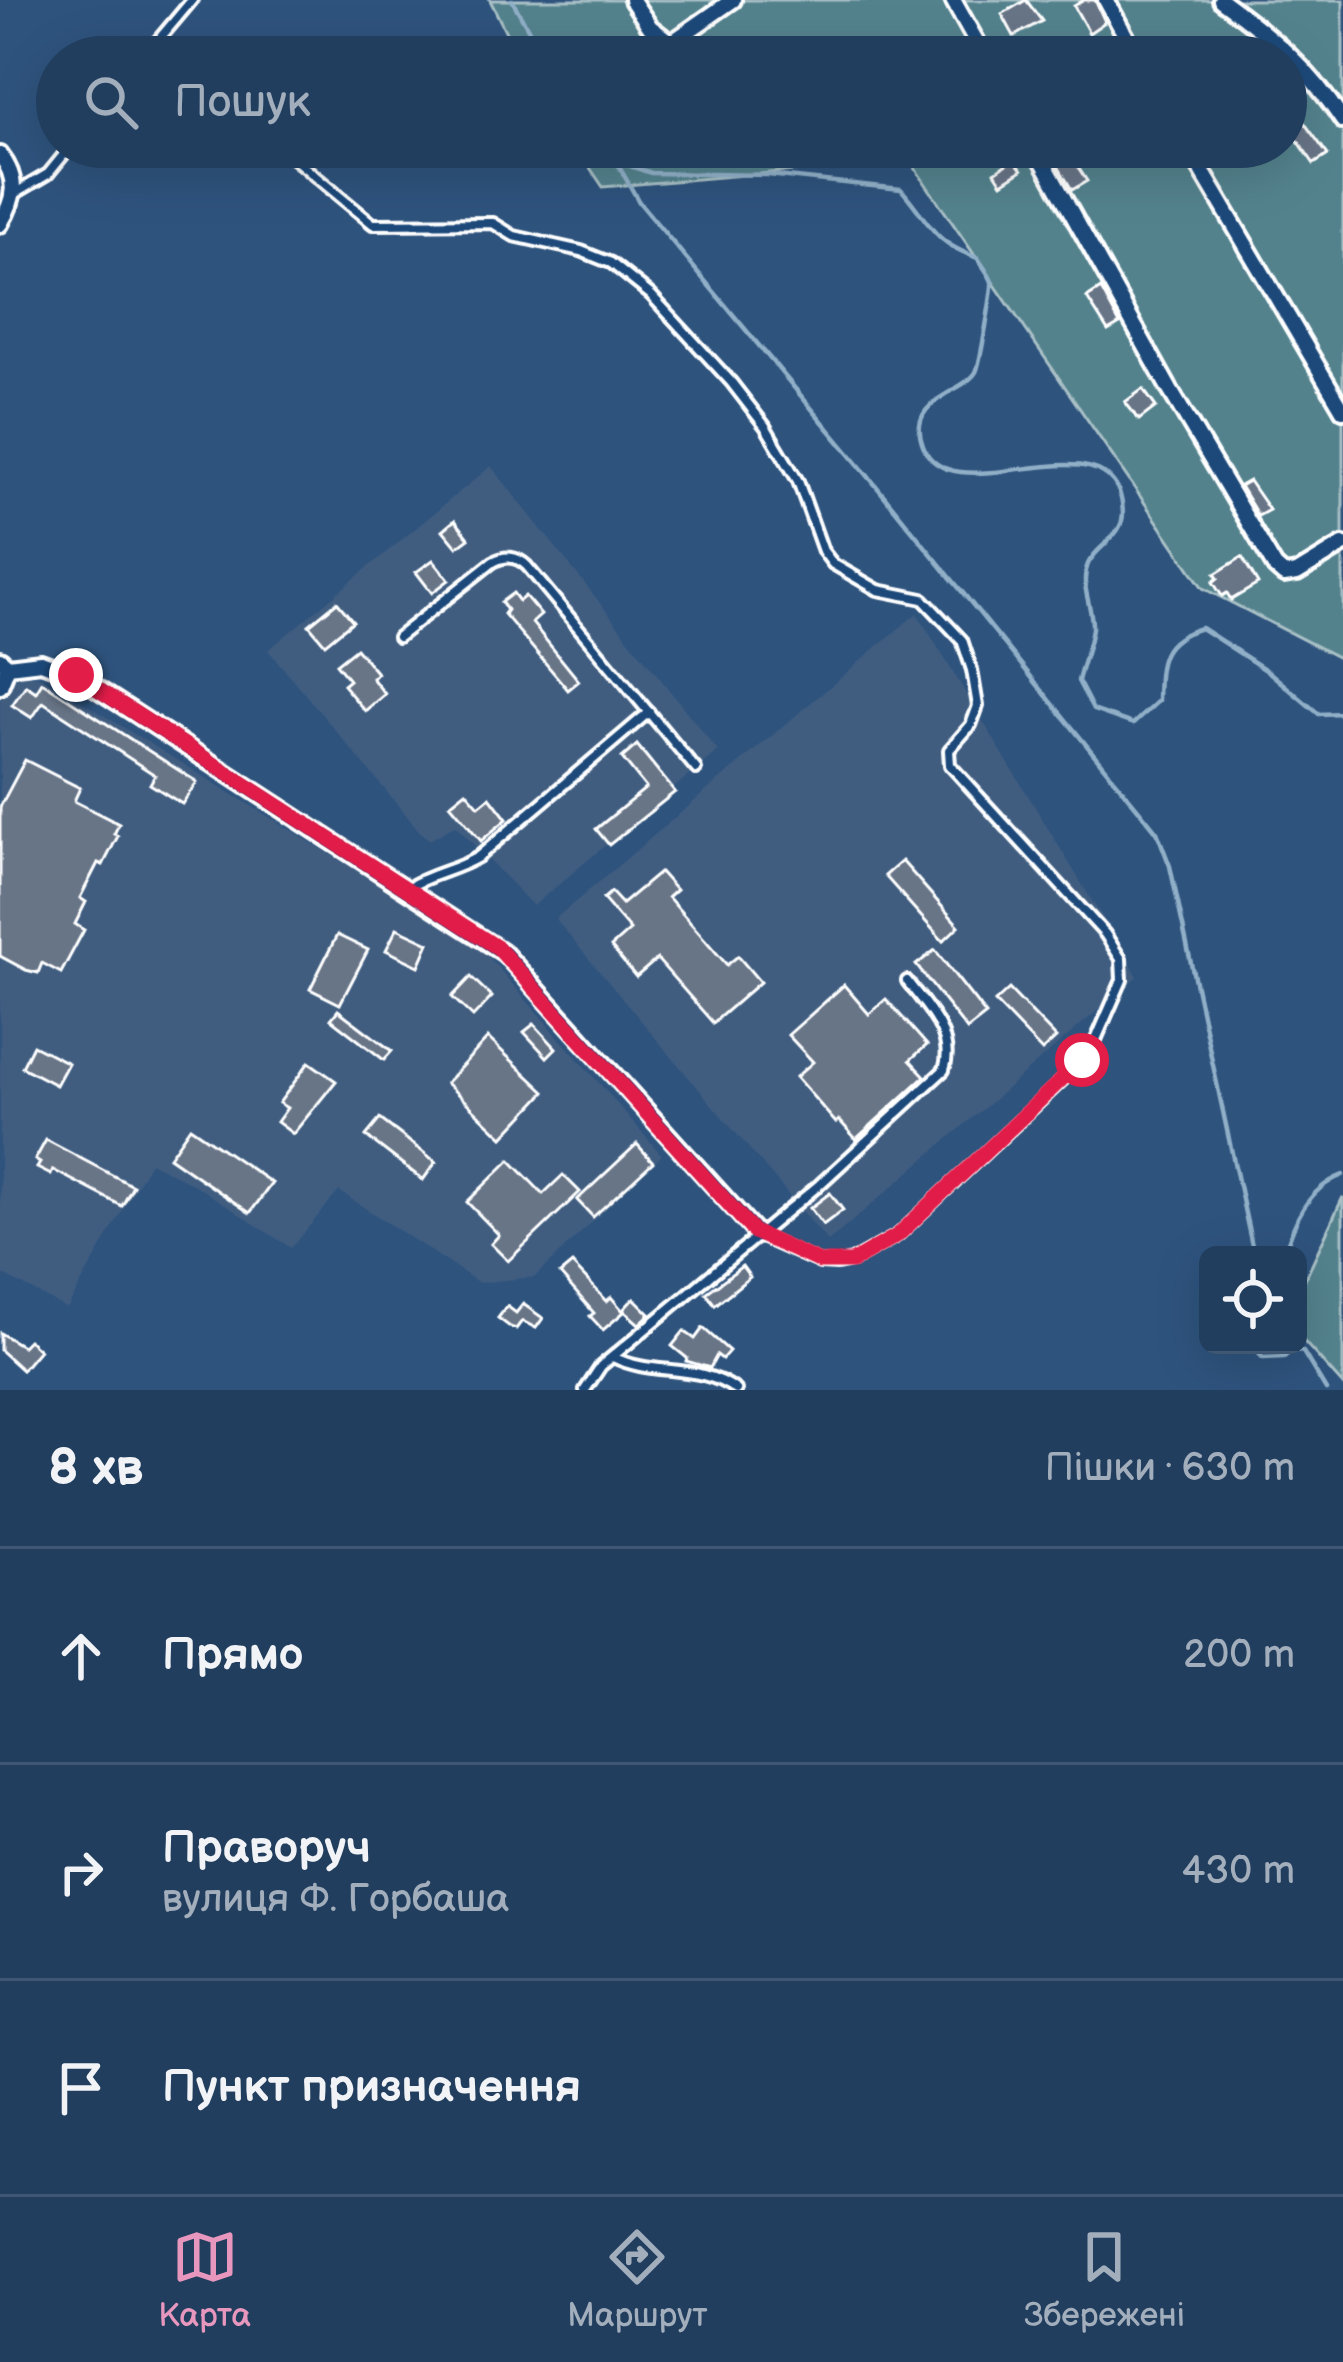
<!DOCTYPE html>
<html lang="uk">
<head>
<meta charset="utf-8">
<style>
	body { margin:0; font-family:"Balsamiq Sans",sans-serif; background:#2a4564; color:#f1f3f6 }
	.controls { position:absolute; right:36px; bottom:36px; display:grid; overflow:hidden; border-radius:18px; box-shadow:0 12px 48px #0002 }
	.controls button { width:108px; height:108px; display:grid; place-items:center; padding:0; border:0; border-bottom:3px solid #3f5773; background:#223e5e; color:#f1f3f6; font:60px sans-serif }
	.stop { position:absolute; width:36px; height:36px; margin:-27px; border:9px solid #e11d48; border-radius:50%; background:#fff }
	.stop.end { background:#e11d48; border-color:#fff; box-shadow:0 3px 12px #0008 }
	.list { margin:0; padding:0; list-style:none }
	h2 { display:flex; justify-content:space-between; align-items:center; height:156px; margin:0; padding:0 48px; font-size:51px }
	h2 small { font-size:39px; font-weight:400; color:#a2aebc }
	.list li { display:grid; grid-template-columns:78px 1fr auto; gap:36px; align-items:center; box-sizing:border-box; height:216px; padding:0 48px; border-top:3px solid #3f5773 }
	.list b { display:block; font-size:45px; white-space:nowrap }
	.list p { margin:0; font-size:39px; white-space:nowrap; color:#a2aebc }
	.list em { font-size:39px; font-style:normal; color:#a2aebc }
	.icon { flex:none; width:66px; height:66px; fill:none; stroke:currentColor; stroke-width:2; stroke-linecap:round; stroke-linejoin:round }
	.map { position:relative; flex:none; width:1343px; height:1390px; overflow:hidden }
	.search { position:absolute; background:#223e5e; box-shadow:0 12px 48px #0002; left:36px; right:36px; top:36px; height:132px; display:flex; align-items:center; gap:30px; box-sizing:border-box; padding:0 42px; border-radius:66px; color:#a2aebc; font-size:45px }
	.sheet { height:804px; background:#223e5e }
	nav { display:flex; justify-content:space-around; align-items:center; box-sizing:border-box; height:168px; border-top:3px solid #3f5773; background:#223e5e; font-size:33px; color:#a2aebc }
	nav a { display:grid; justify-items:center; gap:6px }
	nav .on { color:#e797bd }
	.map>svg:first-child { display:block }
	.built { fill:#3f5d80 }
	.green { fill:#53828d; stroke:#a9c0c6; stroke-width:3 }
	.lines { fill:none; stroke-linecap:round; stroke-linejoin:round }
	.stream { stroke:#91b0c8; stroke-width:4.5 }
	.building { fill:#687587; stroke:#fff; stroke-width:3 }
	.lane-casing { stroke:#fff; stroke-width:16 }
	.street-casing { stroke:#fff; stroke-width:22 }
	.lane { stroke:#1f4a7a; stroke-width:8 }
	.street { stroke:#1f4a7a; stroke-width:14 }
	.route { stroke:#e11d48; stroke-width:15 }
</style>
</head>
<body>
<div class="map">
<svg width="1343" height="1390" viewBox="0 0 1343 1390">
	<rect width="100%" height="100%" fill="#2e537d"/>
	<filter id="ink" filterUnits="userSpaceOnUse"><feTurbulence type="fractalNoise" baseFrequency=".00833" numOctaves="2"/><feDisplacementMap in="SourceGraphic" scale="24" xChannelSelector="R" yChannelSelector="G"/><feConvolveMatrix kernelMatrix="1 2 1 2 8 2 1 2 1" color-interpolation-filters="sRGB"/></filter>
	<g filter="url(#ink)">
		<g class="built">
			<polygon points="491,466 718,751 533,906 455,825 430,840 422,834 268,650"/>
			<polygon points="917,613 1138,976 828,1242 555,919"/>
			<polygon points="23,674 40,676 479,946 662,1155 535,1277 479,1283 339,1191 291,1248 198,1187 150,1162 67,1309 0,1273 0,699 9,682"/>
		</g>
		<g class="green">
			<polygon points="490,0 1343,0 1343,660 1203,588 910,161 603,187 576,147 1286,147 1286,57 518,57"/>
			<polygon points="1343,1197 1343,1385 1298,1335 1298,1294"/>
		</g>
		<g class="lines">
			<g class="stream">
				<polyline points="512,0 544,57"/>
				<path d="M605,147l11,14 35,12 117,2 133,14c30,34 30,53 77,69 4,7 12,17 14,24 1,7 -12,83 -16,90 -12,21 -71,27 -53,74 28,73 196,-38 200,67 0,24 -26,32 -35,51 -9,22 5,42 4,64 -2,17 -10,36 -14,53l15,29 40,14 25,-23c1,-38 0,-61 43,-73l68,44 50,42 24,-1"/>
				<polyline points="616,161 639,202 873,482 1157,832 1170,866 1254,1255"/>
				<path d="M1284,1255c10,-34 23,-66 59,-80"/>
				<polyline points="1251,1345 1263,1358 1284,1357 1293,1349 1303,1352 1326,1390"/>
			</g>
		</g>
		<g class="building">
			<polygon points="1026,0 1042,21 1014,36 1002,14"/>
			<polygon points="1084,0 1095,0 1105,22 1089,33 1074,6"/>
			<polygon points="1303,121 1328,155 1314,164 1290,129"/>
			<polygon points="1161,147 1177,147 1185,164 1174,171"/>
			<polygon points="1072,158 1087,181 1072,190 1058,166"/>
			<polygon points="1014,159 1022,170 1002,183 995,172"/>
			<polygon points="1101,289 1120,324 1108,331 1087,298"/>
			<polygon points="1143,389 1156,407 1139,420 1125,402"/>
			<polygon points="1249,481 1269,510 1258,516 1240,486"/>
			<polygon points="455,520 469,538 457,547 443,530"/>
			<polygon points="1242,557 1258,584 1231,600 1227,593 1222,596 1213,582 1218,578 1215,574"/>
			<polygon points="433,560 449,580 432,593 416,572"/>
			<polygon points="513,593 519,601 525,596 541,615 532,623 579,681 568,690 504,614 507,610 501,602"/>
			<polygon points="337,602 353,621 325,644 309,625"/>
			<polygon points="356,648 377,673 372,678 385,694 365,711 343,685 349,680 336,664"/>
			<polygon points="42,682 197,782 182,804 150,784 155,775 43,702 32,718 12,705 26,685 36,692"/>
			<polygon points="637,745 675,792 609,845 596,829 646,788 622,758"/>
			<polygon points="25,760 80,788 74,801 119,824 114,834 118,836 103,865 98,863 80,898 86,902 75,924 84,930 61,973 42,963 38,973 26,970 0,956 0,807"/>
			<polygon points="466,791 479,806 490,797 507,819 481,841 450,804"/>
			<polygon points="902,861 959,926 943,941 885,876"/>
			<polygon points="660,872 676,890 668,897 727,965 738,956 760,982 713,1023 657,959 636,977 611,947 630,930 603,899 611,892 622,904"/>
			<polygon points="397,928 429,943 419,966 386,950"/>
			<polygon points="337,935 368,950 340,1004 310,989"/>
			<polygon points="935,950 986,1015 967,1030 916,965"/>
			<polygon points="471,977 492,997 473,1017 452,997"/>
			<polygon points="844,985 869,1014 886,999 927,1045 910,1060 925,1076 856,1139 839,1120 836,1123 796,1077 813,1062 788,1035"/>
			<polygon points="1009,989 1056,1038 1042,1051 995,1002"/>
			<polygon points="338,1010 392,1051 384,1060 331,1019"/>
			<polygon points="534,1024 556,1048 547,1057 524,1032"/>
			<polygon points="488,1038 545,1092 503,1137 446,1083"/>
			<polygon points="33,1045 68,1063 56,1085 22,1067"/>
			<polygon points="309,1062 336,1081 293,1134 277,1122 287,1108 279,1103"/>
			<polygon points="380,1119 436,1162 423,1180 366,1136"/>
			<polygon points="190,1127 272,1183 250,1213 169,1157"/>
			<polygon points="46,1140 133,1186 122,1206 53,1170 51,1175 37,1168 40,1163 35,1160"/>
			<polygon points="637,1144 653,1162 593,1217 577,1200"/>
			<polygon points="510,1160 543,1194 563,1175 580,1192 508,1261 491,1244 499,1235 467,1202"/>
			<polygon points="830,1193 843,1210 823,1225 810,1208"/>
			<polygon points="572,1264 607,1301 611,1297 624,1312 603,1330 590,1316 594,1313 560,1274"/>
			<polygon points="742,1266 750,1277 715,1305 706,1293"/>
			<polygon points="634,1298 650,1314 639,1324 623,1310"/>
			<polygon points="523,1304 543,1318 536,1328 522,1321 516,1329 510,1327 498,1318 507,1306 516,1313"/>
			<polygon points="703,1328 729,1351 722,1359 717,1355 710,1368 686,1361 687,1358 672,1346 684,1331 695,1339"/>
			<polygon points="0,1333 22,1346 28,1340 39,1350 22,1370 0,1350"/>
		</g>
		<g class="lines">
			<g class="lane-casing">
				<g id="lane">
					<polyline points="155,44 192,0"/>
					<polyline points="144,57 155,44 171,57"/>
					<polyline points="280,147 373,224 493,223 514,236 581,251 611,263 651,295 731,382 765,426 798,481 823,551 833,564 878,590 923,599 962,640 972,670 978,706 971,725 949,750 950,765 1105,934 1121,959 1122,980 1095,1042 1068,1075 898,1235 852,1261 837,1264 820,1263 759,1236"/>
					<polyline points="14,194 48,174 70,147"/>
					<path d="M398,637l95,-75c12,-7 24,-6 34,4l169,203"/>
					<path d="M408,888c23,-15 47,-17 70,-31l171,-145"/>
					<path d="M613,1357c39,20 86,5 123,33"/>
					<path d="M585,1390l16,-24 218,-181 125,-115c12,-35 -18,-63 -37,-89"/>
				</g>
			</g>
			<g class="street-casing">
				<g id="street">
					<polyline points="632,0 650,27 671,43 733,0"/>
					<polyline points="953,0 985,57"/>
					<polyline points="1106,0 1137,57"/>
					<path d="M1221,0c52,38 86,66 122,121"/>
					<polyline points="1035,147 1170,390 1275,567 1284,575 1297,573 1343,545"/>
					<polyline points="1188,147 1343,410"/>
					<path d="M0,155c19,24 15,44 0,69"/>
					<polyline points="0,659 8,666 41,662 76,675 504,953 758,1235"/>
					<polyline points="0,686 8,666"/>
				</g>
			</g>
			<use href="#lane" class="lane"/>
			<use href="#street" class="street"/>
		</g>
	</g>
	<g class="lines" filter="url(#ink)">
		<polyline class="route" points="76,675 498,948 754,1232 820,1262 852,1262 898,1235 1082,1060"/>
	</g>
</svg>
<div class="controls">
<button><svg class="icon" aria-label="locate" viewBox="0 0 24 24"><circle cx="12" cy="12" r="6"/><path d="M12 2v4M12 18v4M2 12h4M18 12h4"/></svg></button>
</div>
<div class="stop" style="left:1082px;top:1060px"></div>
<div class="stop end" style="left:76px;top:675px"></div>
<div class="search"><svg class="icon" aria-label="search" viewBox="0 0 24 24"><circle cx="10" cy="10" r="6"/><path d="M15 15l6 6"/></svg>Пошук</div>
</div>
<section class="sheet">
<h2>8 хв<small>Пішки · 630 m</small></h2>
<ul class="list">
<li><svg class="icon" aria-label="ahead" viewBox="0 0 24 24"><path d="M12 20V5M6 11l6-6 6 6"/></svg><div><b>Прямо</b></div><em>200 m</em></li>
<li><svg class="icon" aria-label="right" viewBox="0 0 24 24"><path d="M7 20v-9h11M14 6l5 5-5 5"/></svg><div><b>Праворуч</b><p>вулиця Ф. Горбаша</p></div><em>430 m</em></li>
<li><svg class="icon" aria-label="arrive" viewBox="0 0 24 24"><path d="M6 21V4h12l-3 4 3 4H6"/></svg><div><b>Пункт призначення</b></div></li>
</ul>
</section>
<nav>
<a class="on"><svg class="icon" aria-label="map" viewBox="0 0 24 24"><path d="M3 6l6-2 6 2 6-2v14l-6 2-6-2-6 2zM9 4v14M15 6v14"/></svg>Карта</a>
<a><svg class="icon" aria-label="directions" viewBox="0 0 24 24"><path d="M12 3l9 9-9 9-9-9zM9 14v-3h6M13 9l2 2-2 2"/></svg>Маршрут</a>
<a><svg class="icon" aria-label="saved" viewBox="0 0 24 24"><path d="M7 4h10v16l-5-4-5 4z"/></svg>Збережені</a>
</nav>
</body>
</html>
